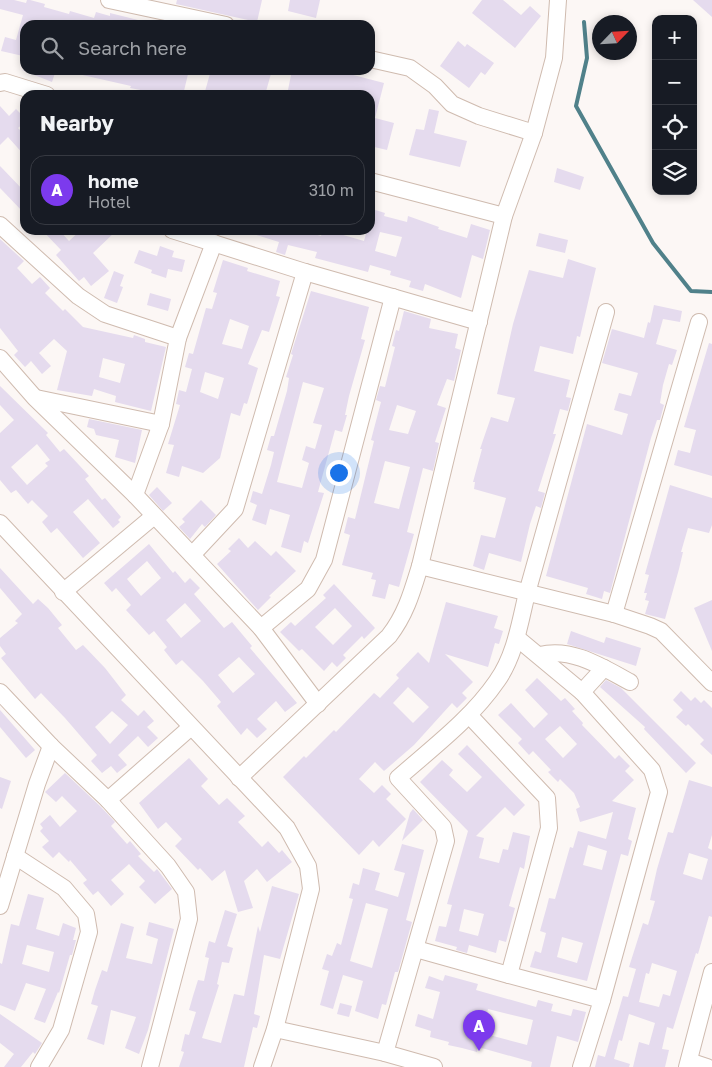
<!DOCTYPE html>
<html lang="en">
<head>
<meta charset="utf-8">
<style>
	body { margin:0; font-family:"Golos Text",sans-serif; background:#242831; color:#f1f3f6 }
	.controls { position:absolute; right:15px; top:15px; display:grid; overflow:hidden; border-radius:10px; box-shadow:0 2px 8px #0003 }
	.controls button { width:45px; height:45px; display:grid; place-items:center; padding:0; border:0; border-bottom:1px solid #363941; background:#171b24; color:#f1f3f6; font:25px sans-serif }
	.compass { position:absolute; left:592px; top:15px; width:45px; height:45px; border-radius:50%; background:#171b24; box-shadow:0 2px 8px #0003; rotate:65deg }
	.you { position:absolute; left:338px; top:472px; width:18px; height:18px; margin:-12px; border:4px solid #fff; border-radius:50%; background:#1a73e8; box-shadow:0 0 0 8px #1a73e833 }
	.badge { display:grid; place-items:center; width:32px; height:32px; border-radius:50%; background:#7c3aed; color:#fff; font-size:16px; font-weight:700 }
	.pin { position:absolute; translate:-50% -41px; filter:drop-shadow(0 1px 2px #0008) }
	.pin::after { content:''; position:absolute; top:26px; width:18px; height:15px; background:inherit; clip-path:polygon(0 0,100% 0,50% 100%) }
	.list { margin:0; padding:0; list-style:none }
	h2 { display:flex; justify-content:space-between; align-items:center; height:65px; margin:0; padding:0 20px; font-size:21px }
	h2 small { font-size:16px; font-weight:400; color:#9ea1a6 }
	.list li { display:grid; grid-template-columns:32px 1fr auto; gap:15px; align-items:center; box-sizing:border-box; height:70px; margin:0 10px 10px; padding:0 10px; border:1px solid #363941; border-radius:15px }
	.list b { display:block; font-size:19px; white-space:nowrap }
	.list p { margin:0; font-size:16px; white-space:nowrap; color:#9ea1a6 }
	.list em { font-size:16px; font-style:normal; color:#9ea1a6 }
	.icon { flex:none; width:28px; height:28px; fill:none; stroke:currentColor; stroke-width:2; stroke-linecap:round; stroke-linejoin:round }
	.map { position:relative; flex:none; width:712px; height:1067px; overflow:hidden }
	.search { position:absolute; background:#171b24; box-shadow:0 2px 8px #0003; left:20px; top:20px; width:355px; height:55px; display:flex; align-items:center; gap:12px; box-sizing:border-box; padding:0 18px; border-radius:15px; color:#9ea1a6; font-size:19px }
	.panel { position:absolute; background:#171b24; box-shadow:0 2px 8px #0003; left:20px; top:90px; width:355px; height:145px; border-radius:15px }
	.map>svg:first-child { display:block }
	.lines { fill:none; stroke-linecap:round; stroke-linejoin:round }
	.stream { stroke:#50818a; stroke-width:4 }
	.building { fill:#e5dbee; fill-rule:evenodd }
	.minor-casing { stroke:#cfbbaf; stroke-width:18 }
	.minor { stroke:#fff; stroke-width:16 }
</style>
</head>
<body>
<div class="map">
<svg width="712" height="1067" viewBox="0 0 712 1067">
	<rect width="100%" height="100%" fill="#fcf7f5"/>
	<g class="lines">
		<polyline class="stream" points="584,22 587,58 576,106 653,243 691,291 712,292"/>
	</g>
	<g class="building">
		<polygon points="0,0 14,0 26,3 27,0 30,0 45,4 44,7 69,14 70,11 94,18 96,12 110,16 110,13 142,21 142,25 25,25 23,56 1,51 5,37 16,40 23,15 0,9"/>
		<polygon points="177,0 262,0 257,22 176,4"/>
		<polygon points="290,0 320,0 316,18 288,11"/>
		<polygon points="482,0 503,0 521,15 530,6 541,16 515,48 472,13"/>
		<polygon points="693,0 712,0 712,17"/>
		<polygon points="458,41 465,47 467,44 494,63 485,75 481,72 469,88 440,66"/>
		<polygon points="22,70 56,70 52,82"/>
		<polygon points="79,70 189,70 183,95 167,95 130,88 131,86 78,74"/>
		<polygon points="211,70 272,70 265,95 204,95"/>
		<polygon points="292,70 334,70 384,83 375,118 394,123 387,150 370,146 370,95 287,95"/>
		<polygon points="0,106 9,116 16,109 25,118 25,122 18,128 25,135 25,156 8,137 0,145"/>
		<polygon points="429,109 439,111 434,133 467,141 460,167 409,155 416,129 424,130"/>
		<polygon points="0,166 25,192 25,214 0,188"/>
		<polygon points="557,168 584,177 580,190 554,182"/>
		<path d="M372,209l13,4 -1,3 23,6 1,-6 31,11 -1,2 29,9 4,-14 19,6 -7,29 -11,-4 -11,43 -36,-14 -2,7 -14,-4 2,-6 -21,-6 1,-4 -21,-6 -2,7 -53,-14 2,-6 -29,-7 -3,10 -9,-3 3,-10 -32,-10v-2h53l21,6 2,-6h3l38,11 3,-11h3zM380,232l22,5 -6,20 -21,-6z"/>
		<polygon points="42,230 59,230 69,241 81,230 117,230 93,253 109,271 91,286 84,277 79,281 56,255 61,250"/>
		<polygon points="539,233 568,240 565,253 536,246"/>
		<path d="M0,239l24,22 -7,7 15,16 8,-7 10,11 -5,5 18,18 2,-2 18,18 50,11 1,-3 11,4v3l21,5 -15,64 -36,-9 1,-6 -22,-7 -2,7 -35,-6 10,-39 -13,-12 -15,14 12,13 -9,8 -11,-13 -6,6 -11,-12 4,-4 -18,-23zM103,358l22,6 -5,19 -21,-6z"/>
		<polygon points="160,246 174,251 172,257 185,260 182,272 168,269 166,278 151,273 152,270 134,263 139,250 157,256"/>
		<polygon points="568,259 596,268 580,337 577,336 573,354 540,346 534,371 570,380 566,397 571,398 568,411 560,409 553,434 556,434 538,491 545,493 541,508 536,506 530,524 521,562 489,553 484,570 473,566 481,535 495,538 506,498 474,489 475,482 473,482 482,449 480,449 491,417 508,422 515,398 497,394 513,324 529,270 563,278"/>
		<path d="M223,260l25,8 -1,3 33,10 -4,15 4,1 -11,35 -7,-2 -14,34 10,4 -11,36 -3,-1 -4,13 -9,-3 -11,45 -17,15 -21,-7 -3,11 -13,-4 8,-28 -6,-1 12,-39 -4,-1 3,-14 7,2 6,-23 -7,-2 4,-14 4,1 13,-46 6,1 5,-16 -4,-1zM230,319l19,7 -7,23 -20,-5zM205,372l19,6 -6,21 -18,-7z"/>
		<polygon points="114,271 124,275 120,286 123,287 117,303 104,298"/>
		<path d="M311,291l58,16 -8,32 4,1 -16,56 -4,19h2l-5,17 -7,-2 -17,62 6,1 -16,50 -4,-2 -3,12 -20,-6 9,-32 -20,-6 -4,16 -14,-5 5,-15 -7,-3 3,-11 9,3 9,-29 3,-13 -7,-2 4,-14h3l13,-45 2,-13 -3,-1 7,-22 -2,-1zM303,382l21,6 -11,35 9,2 -7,24 -9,-3 -4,14 7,3 -7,25 -25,-6z"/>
		<polygon points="150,293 171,299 168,311 147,305"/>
		<polygon points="654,305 682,311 680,322 663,319 656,344 677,350 672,365 669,364 663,385 660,403 664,405 660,420 657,420 651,438 610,593 604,591 602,599 586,594 588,588 546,576 587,424 622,435 628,414 614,410 619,393 631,396 638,373 602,363 612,329 644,338 648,322 650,323"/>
		<path d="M404,311l27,8 -2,9 29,6 -3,14 6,2 -7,31 -7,-2 -10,26 9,3 -11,34 4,1 -6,28 -10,-3 -16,64 7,2 -15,53 -10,-3 -4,15 -13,-3 4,-16 -5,-1 2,-6 -31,-8 8,-30 -6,-2 4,-16 7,2 19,-78 -3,-1 10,-38 -5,-2 4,-14 5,1 10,-40 -3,-1 4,-16 3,1zM397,405l19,6 -8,23 -19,-4zM385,461l25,6 -11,42 -25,-6z"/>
		<polygon points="709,343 712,344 712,476 674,465 678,450 690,453 696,430 684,427"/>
		<path d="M0,386l48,47 -2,2 14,17 4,-3 15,16 10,11 -4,3 17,21 3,-2 16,19 -3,3 2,2 -7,6 -25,-29 -15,13 27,31 -17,15 -26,-30 -6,5 -9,-11 6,-6 -16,-16 -4,4 -12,-14 -5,3 -11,-13v-47l14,-13 -14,-15zM37,444l13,16 -5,3 3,3 -21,19 -16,-18z"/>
		<polygon points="89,419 142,430 135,463 115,457 119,440 96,435 94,429 87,427"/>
		<polygon points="670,485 712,498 712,525 709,533 688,528 681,552 683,552 679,569 665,619 645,614 649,601 645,600 647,593 644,593 649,575 645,574"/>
		<polygon points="157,487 172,503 163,511 149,495"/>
		<polygon points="201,500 216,515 205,527 202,524 190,539 179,527 185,522 182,519"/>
		<polygon points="239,538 248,548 255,541 271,556 276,551 296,571 269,596 271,597 258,610 217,564 231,551 228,549"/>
		<path d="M149,544l24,29 2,-2 10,12 5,-5 10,10 -6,6 30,34 8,-6 20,24 -2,2 47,55 -12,9 -9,-11 -19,18 10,10 -10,9 -10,-10 -6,7 -24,-29 4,-4 -18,-21 -21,-21 -6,5 -12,-15 3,-3 -13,-16 -5,4 -23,-25 5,-5 -15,-17 -4,4 -8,-9zM147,561l14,17 -20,18 -14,-17zM185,603l16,18 -20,17 -15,-18zM239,657l16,17 -22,19 -15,-18z"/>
		<path d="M0,568l33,36 5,-5 10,9 14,17 -4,3 18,22 7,-5 22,23 21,27 -5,5 17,16 6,-6 10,11 -7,6 11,11 -10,9 -10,-11 -20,19 9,10 -10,8 -6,-7 -9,7 -11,-12 6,-6 -32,-37 -24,-25 -6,6 -34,-41 5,-4 -6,-8v-8l18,-15 -3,-2 7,-7 -22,-26zM112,711l16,14 -18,19 -15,-17z"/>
		<path d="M334,584l41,44 -11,11 -2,-3 -19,19 3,3 -9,9 -5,-5 -8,9 -22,-22 -3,2 -19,-19 11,-10 4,4 31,-28 -3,-3zM335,608l17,18 -19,19 -18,-18z"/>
		<polygon points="712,600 712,651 694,608"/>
		<path d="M446,602l52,14 -4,12 9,3 -4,13 -4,-1 -7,24 -43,-13 28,28 -11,11 5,5 -10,10 -5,-5 -38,42 -30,26 -9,-9 -16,17 15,14 8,-8 9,9 -5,5 20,20 -27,28 -6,-7 -14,15 -76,-78 21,-21 2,2 28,-28 2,2 38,-39 6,5 19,-20 -3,-3 22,-23 11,11zM408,687l21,20 -16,16 -20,-20z"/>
		<polygon points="571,631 604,643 606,637 641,648 636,666 567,644"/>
		<path d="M537,678l24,23 4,-3 10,11 -3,2 11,12 -1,2 33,34 4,-4 11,11 -5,5 9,9 -22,21 24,7 -8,31 4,2 -4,15 -7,-2 -34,127 -57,-14 5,-16 6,2 5,-20 -6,-2 7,-25 2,-8 6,1 15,-52 3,1 5,-17 28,8 7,-27 -33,10 -4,-13 4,-2 -6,-14 -14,-14 -2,3 -10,-10 3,-2 -18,-19 -4,4 -11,-12 4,-4 -24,-24 13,-12 23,25 14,-14 -23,-24zM560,726l17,18 -14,14 -18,-19zM588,845l19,6 -5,19 -19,-5zM562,937l21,6 -6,20 -20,-6z"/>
		<polygon points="606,680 621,688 696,763 686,773 644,729 645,727 600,687"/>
		<polygon points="681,691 691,701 695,697 701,703 704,700 712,708 712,755 700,744 704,740 688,724 686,726 676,717 683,710 673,700"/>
		<polygon points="0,710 35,750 26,758 0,727"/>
		<path d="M467,745l58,60 -11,11 -9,-9 -29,29 8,2 -5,20 20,5 4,-14 5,1 5,-18 17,4 -6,33 -4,-2 -11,39 6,2 -9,34 -7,-2 -3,13 -27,-8 -2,8 -11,-3 1,-3 -22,-6 4,-15 7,1 6,-22 -5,-1 21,-73 -48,-49 22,-22 11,10 -4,5 18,17 15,-15 -24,-23zM464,909l20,5 -6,22 -19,-5z"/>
		<polygon points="189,758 208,779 201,786 219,805 227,798 245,816 238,822 262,847 268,841 279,853 282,850 292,862 267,882 257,869 244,881 253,908 238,912 225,870 212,881 200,868 198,870 175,846 182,839 166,822 158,829 139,803"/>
		<polygon points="65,773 101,807 115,822 111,826 127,844 130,841 141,854 138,856 154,872 157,869 172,889 155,904 139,887 145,881 129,864 111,880 124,894 111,906 98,891 93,895 83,883 87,880 70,860 69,862 59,852 53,858 42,847 49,841 40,831 43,828 40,824 50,815 60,827 77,811 62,796 56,802 45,792"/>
		<polygon points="0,777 11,781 2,809 0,808"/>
		<path d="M689,780l23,7v48l-4,13 4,2v67l-3,-1 -11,38 -2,-1 -23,76 -6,-2 -5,22 7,1 -4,17h-32l6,-25 10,3 6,-22 -26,-9 -7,27 -3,-1 -5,19 16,5 -1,3h-34l3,-12 7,2 18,-61 5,1 8,-28 -7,-2 14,-44 5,2 7,-24 -5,-1 7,-31 11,-37 5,1zM689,853l19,6 -6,21 -19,-6zM652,963l25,8 -7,25 -7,-2 -4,13 -20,-5 7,-29 3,1z"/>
		<polygon points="413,809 423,820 402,841 410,813"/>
		<path d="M402,844l22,6 -18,70 6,2 -14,50h-3l-9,33 -4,-1 -4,15 -23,-8 8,-30 -20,-6 -10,34 -13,-4 9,-34 -7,-2 5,-15 5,2 5,-13 4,2 12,-46 -4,-1 4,-15 6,2 4,-17 17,5 -5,17 23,7 7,-24 -11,-3zM366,903l22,6 -16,59 -22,-7z"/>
		<polygon points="272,886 299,894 280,959 264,955 254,1014 260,1016 257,1028 253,1027 244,1067 179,1067 184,1052 181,1051 185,1034 189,1035 196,1012 189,1010 193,996 198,980 204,981 209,958 205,957 209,941 215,943 225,910 237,914 227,946 233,948 229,963 222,962 217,984 219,985 202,1038 221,1043 234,994 244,996 258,926 260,932"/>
		<path d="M28,894l16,4 -8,31 23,7 4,-13 13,5 -3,12h3l-4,15h-2l-11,38 -1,-1 -13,31 -11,-4 12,-30 -20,-6 -11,28 -15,-6v-42l2,1 9,-40 8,2zM27,945l27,7 -5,20 -27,-8z"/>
		<polygon points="149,922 174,929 148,1030 139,1054 125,1048 136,1017 111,1010 104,1045 87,1039 98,1006 91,1004 95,990 102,970 107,972 121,923 134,927 126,958 152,964 158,939 146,935"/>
		<path d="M445,975l33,9 -2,6 60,17 2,-7 15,4 -2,7 20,5 2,-7 13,3 -8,30 -21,-6 -7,31h-19l1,-5 -54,-15 -1,5 -15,-4 -14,-3 1,-3 -19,-5 1,-6 -16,-5 3,-12 15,5 7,-27 -15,-4 4,-12 14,5zM488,1009l45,11 -6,25 -45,-12z"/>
		<polygon points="340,1003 352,1006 349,1017 337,1014"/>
		<polygon points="0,1014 42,1043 35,1054 33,1052 21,1067 4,1067 14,1054 0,1043"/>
	</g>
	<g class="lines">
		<g class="minor-casing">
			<g id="minor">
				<polyline points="109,0 226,25"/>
				<polyline points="370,59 410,68 435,86 452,104 479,116 534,133"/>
				<polyline points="0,83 5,82 47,95"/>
				<polyline points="370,181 504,216"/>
				<polyline points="0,225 78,296 105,314 178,338 161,424 135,495"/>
				<polyline points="172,230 305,272 479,322"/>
				<polyline points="178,338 214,243"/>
				<polyline points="0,358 35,398 135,495 261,628 318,704"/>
				<polyline points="36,398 161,424"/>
				<polyline points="0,523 287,828 308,866 311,889 275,1029 262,1067"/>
				<polyline points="192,555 235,509 305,272"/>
				<polyline points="420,566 614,614 650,626 661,631 712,683"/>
				<polyline points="63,592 154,516"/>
				<polyline points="614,614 699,322"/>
				<polyline points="261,628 308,589 324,560 393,297"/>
				<polyline points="517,638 582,692 652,770 659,792 602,1000"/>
				<path d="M540,655c32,-8 62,12 90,27"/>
				<polyline points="0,692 51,746 108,800 168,866 186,892 189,919 150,1067"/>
				<polyline points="582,692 604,668"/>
				<polyline points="469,715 547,798 549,828 509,975 602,1000 581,1067"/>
				<path d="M239,778l150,-142c17,-22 23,-44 31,-70l84,-350 30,-83 20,-75 4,-58"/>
				<polyline points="108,800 191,727"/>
				<polyline points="15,856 64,888 86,914 89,932 61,1030 39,1067"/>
				<polyline points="0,906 37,784 51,746"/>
				<polyline points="416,949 509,975"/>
				<polyline points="275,1029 385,1053 434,1067"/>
				<path d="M385,1053l61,-212 -3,-14 -45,-49c34,-30 73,-59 99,-97 18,-25 23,-59 30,-88l79,-281"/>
				<polyline points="689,1061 707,1067"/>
				<polyline points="687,1067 712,972"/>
			</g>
		</g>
		<use href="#minor" class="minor"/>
	</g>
</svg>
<div class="controls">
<button>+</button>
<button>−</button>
<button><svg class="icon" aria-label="locate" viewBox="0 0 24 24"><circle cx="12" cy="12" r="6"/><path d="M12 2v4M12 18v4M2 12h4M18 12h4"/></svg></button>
<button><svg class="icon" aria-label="layers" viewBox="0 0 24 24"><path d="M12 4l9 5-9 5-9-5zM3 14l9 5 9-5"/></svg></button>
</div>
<svg class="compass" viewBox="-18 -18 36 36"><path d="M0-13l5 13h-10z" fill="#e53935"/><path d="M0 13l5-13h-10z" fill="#9ea1a6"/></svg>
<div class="you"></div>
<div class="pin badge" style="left:479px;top:1051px">A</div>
<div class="search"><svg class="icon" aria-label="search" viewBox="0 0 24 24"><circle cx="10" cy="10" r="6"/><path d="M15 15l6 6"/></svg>Search here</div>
<section class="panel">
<h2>Nearby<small></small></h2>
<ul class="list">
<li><span class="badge">A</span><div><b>home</b><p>Hotel</p></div><em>310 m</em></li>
</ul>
</section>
</div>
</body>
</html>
